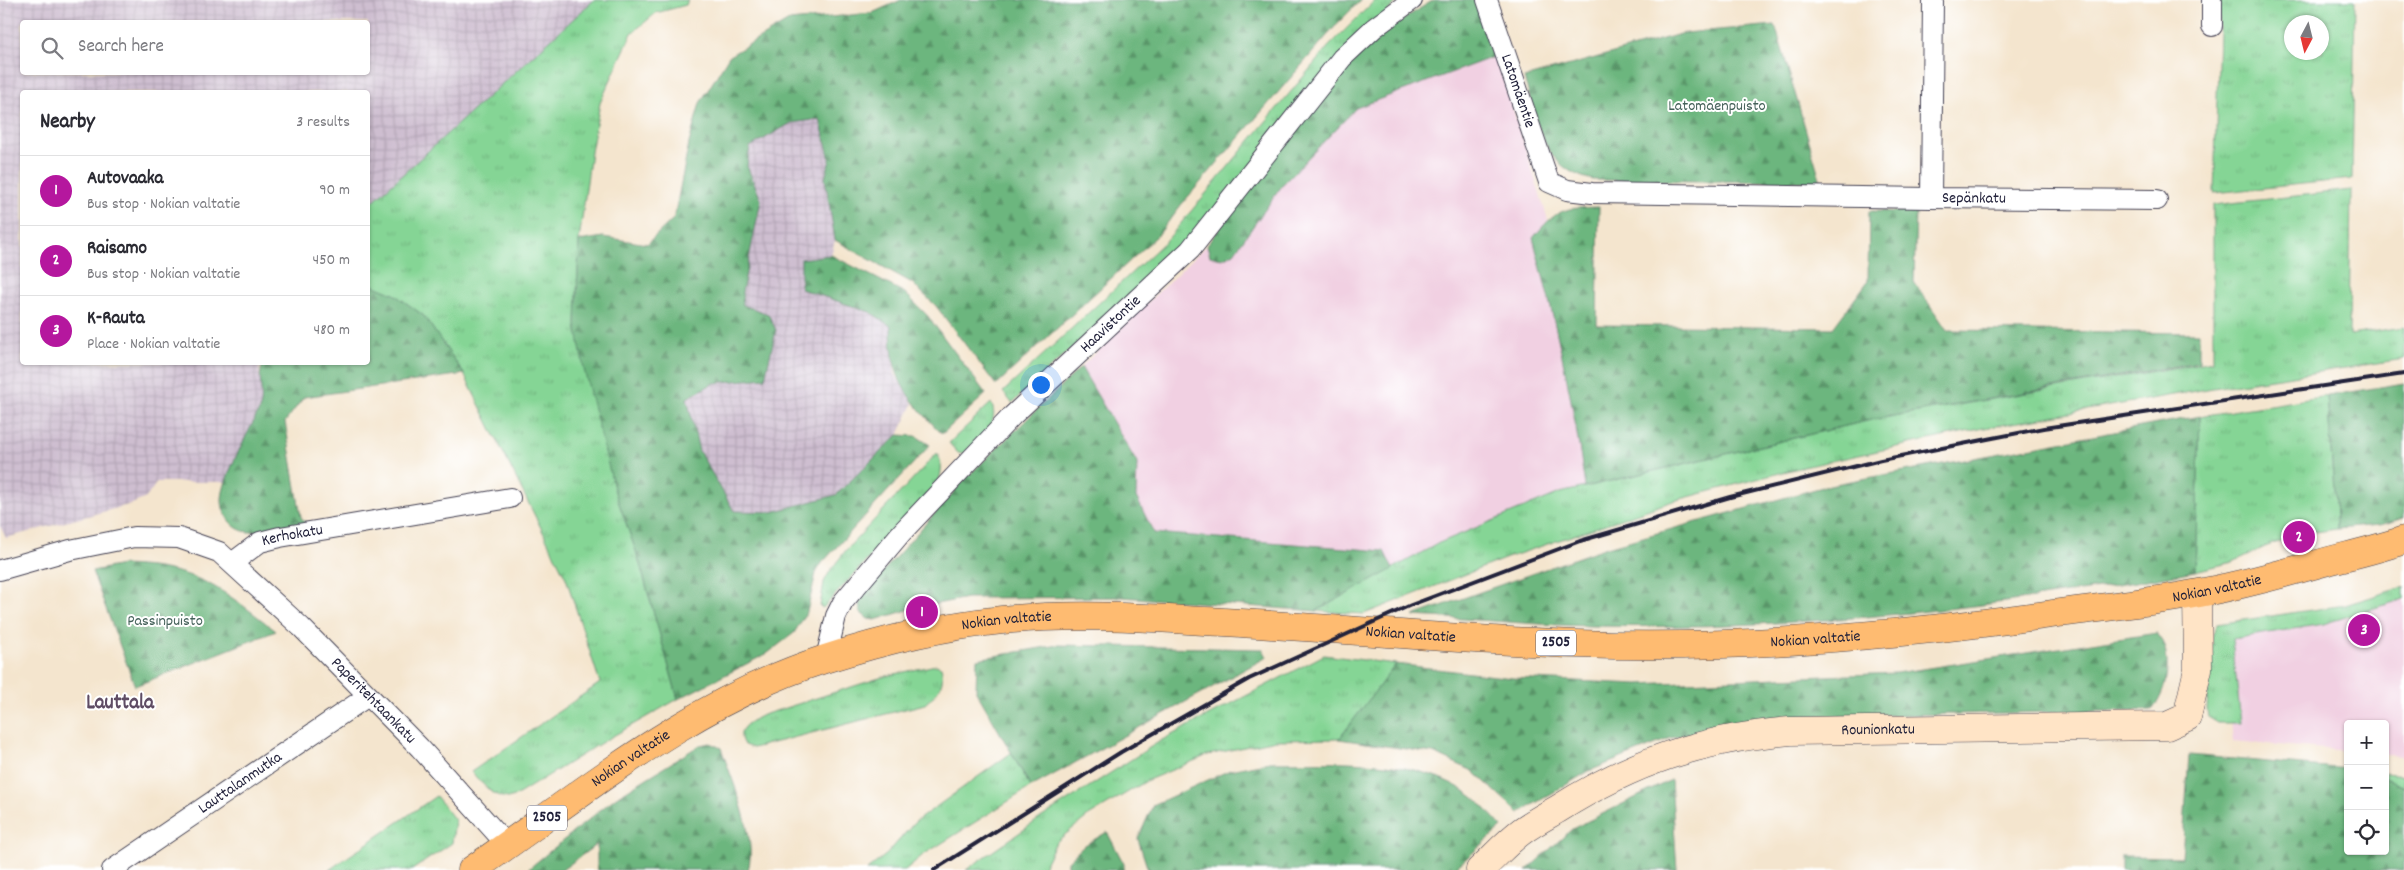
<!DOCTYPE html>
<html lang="en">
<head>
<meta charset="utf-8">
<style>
	body { margin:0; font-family:Dekko,sans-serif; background:#f2f2f3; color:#2b2b33 }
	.controls { position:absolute; right:15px; bottom:15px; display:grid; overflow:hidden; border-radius:5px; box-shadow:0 1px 4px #0004 }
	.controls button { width:45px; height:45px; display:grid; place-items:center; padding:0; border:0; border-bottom:1px solid #e1e1e2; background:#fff; color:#2b2b33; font:25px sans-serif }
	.compass { position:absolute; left:2284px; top:15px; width:45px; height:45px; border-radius:50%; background:#fff; box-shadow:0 1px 4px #0004; rotate:187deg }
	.you { position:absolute; left:1040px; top:384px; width:18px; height:18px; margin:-12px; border:4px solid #fff; border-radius:50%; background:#1a73e8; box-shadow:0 0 0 8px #1a73e833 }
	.badge { display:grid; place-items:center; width:32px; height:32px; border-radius:50%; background:#b5179e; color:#fff; font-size:16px; font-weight:700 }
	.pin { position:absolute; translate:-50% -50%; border:2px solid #fff; box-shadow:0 1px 5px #0006 }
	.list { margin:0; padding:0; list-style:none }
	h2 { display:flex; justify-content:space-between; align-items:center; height:65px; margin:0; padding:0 20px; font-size:21px }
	h2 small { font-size:16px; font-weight:400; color:#7c7c81 }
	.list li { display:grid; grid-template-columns:32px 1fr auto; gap:15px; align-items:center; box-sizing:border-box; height:70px; padding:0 20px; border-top:1px solid #e1e1e2 }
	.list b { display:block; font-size:19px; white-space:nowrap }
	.list p { margin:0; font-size:16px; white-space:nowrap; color:#7c7c81 }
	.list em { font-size:16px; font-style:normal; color:#7c7c81 }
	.icon { flex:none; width:28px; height:28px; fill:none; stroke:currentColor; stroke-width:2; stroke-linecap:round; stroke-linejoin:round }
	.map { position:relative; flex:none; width:2404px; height:870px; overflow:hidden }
	.search { position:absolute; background:#fff; box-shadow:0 1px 4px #0004; left:20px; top:20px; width:350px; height:55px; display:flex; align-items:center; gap:12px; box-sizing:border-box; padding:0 18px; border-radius:5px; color:#7c7c81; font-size:19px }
	.panel { position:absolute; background:#fff; box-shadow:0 1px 4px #0004; left:20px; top:90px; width:350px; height:275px; border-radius:5px }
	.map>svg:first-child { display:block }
	.built { fill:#f1d0e2 }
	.industrial { fill:url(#industrial-grid); fill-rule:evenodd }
	.grass { fill:url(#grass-tufts); stroke:#547c68; fill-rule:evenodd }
	.forest { fill:url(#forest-firs); stroke:#476c5c }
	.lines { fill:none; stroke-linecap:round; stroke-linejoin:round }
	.street-casing { stroke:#423f51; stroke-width:22 }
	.secondary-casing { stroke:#423f51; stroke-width:29 }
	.primary-casing { stroke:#423f51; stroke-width:29 }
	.street { stroke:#fff; stroke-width:20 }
	.secondary { stroke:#ffe4c6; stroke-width:28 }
	.primary { stroke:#febb71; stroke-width:28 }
	.rail { stroke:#22223b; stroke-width:4 }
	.labels { text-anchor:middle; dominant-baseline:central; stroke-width:4; stroke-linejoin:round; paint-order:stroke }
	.shield { fill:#fff; stroke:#646476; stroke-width:1 }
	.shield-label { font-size:15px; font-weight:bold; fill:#22223b }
	.street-label { font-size:16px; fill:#22223b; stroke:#fff }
	.park-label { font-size:16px; fill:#45615a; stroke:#fff }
	.district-label { font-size:21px; font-weight:bold; fill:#5f4c64; stroke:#fff }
</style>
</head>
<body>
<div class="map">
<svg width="2404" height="870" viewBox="0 0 2404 870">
	<defs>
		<pattern id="industrial-grid" width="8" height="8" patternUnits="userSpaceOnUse" patternTransform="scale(1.25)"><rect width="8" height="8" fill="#cebed0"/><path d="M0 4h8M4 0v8" fill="none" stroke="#b1a3b4"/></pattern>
		<pattern id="grass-tufts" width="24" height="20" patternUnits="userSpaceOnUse" patternTransform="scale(1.25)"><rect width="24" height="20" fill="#85d595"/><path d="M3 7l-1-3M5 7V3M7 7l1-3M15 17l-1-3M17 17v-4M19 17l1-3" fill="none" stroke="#73b781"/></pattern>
		<pattern id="forest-firs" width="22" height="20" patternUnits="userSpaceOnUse" patternTransform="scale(1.25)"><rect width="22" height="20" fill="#6cb67e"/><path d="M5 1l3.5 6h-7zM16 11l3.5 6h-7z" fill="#589468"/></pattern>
	</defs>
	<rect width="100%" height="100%" fill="#fff"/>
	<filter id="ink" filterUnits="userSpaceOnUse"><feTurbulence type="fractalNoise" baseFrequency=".02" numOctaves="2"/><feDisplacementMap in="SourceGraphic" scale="10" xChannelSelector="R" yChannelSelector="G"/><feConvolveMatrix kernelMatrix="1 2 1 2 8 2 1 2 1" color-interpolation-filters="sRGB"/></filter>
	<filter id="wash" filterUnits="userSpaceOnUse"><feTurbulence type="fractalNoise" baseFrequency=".0096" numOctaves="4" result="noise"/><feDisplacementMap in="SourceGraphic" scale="20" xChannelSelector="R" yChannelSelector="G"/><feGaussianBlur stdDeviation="1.12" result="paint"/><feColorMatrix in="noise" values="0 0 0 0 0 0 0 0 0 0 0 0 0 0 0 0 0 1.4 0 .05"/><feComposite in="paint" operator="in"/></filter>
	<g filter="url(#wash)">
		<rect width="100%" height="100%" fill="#f4e5ce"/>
		<g class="built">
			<polygon points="1496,56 1548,220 1533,238 1557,329 1577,425 1585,487 1560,493 1439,543 1393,569 1384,551 1154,533 1136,497 1137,463 1081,367 1207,245 1210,256 1234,253 1284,183 1356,108"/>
			<polygon points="2404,587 2404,756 2385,755 2385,724 2348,724 2348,751 2233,741 2221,624 2345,605"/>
		</g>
		<g class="industrial">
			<path d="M0,0h594l-226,206v-114h-346v270l241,1 -4,5 3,36 -36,78h-69l-11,16 -14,6 -126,34 -6,-12zM22,22h346v50h-346z"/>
			<polygon points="820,118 830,160 825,178 835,240 831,255 801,259 801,288 870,312 891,326 891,344 895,374 913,404 898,435 836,495 772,512 734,511 699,451 687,398 714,383 765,378 768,314 743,305 742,292 761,200 747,166 750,147 791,123"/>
		</g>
		<g class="grass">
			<path d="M594,0h94l-2,5 -30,8 -24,20 -32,70 -9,49 -12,89 -3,83 39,168 23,65 40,142 -72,41 -94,58c-18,1 -28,-13 -41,-26l129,-89 -34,-105 -102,-204 -40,-58 -30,-22 -26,-11v-77z"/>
			<polygon points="1375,0 1398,0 1178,251 1012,403 1003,392 1167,240 1329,46"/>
			<path d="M2220,0h135l-3,179 -138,14zM2292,22h30v30h-30z"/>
			<polygon points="2351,190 2349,335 2404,327 2404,359 2213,388 1984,428 1799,468 1673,501 1507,558 1364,614 1316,611 1439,543 1560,493 1871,420 2213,361 2213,205"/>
			<polygon points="2327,396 2337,529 2300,534 2265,547 2233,562 2195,571 2200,416"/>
			<path d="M991,403c11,21 -14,37 -28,51l-5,-1 -9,-10z"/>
			<path d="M937,453c6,11 5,19 1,30l-115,125 -3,-2 4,-24 6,-11 16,-21z"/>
			<polygon points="2404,587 2404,599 2323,624 2232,639 2241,723 2218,723 2208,717 2207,710 2211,639 2217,624 2345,605"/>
			<polygon points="1324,655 1396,664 1339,739 1276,740 1208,755 1148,780 1087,817 1056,842 1044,866 1039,870 966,870 1042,817 1160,741"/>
			<path d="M936,665l5,2c5,18 -4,26 -16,37l-172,44 -9,-3c-10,-17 6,-23 19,-30l123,-39z"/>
			<polygon points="1011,753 1031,787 923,855 905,870 867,870 887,854 915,822"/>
			<polygon points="2385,773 2404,775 2404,786 2385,778"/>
			<polygon points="436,796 455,820 452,843 412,870 329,870"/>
		</g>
		<g class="forest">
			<polygon points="901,0 1361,0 1338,23 1181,205 1159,234 996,385 936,306 912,283 835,240 825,178 830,160 820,119 791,123 750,147 747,166 761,200 742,292 743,305 768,314 776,330 765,378 714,383 687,398 699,451 734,511 772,512 836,495 898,435 916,436 930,445 822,563 816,573 807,612 794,633 768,653 678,699 638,557 615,492 584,369 576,325 579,241 603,237 647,244 674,218 689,143 700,103 729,56 789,21 872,13"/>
			<path d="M1434,0h42l20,56 -140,52 -72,75 -50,70 -12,6 -12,-3 -3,-11c66,-90 128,-189 227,-245z"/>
			<path d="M1775,25l46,157 -228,-2c-52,-11 -55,-59 -69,-102l160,-45z"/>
			<path d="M1599,207l-2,118 236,3 35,-47 1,-70 47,1 -2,70 33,48 252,3v29l-328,58 -286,67c-11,-85 -30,-167 -52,-249 24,-29 29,-30 66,-31z"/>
			<path d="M831,255l74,38 22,22 59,79 -44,40c-37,-39 -51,-53 -51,-108l-21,-14 -69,-23v-30z"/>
			<path d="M368,283l26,11 30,22 40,58 -160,23 -19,25 16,95 4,5 5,1c-18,2 -44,10 -61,9 -16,-1 -27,-17 -27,-32 0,-21 27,-69 37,-89 7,-16 -4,-34 5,-48l104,-1z"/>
			<polygon points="1081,367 1137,463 1136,497 1154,533 1384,551 1393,569 1316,611 1122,597 967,598 911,609 875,620 868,619 860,612 859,603 864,593 965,479"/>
			<polygon points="2404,383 2404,518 2379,525 2337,529 2327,396"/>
			<path d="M2200,416l-5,155c-196,38 -401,59 -601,55 -60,-1 -121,-7 -181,-10l194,-69 223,-62z"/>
			<path d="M122,565c74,2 98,22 154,66l-141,55 -43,-115z"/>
			<path d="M2157,633c16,21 12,57 -5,77l-349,7 -44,3 -88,18 -82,33 -70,42 -46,-42 -40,-18 -94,-14 57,-75 116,14 126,6 258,-11z"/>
			<polygon points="1058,645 1263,649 1267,657 1031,787 976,691 977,659"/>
			<path d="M710,743l11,5c11,32 37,90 27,122h-151v-26l-35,26h-35l88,-72 85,-53z"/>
			<polygon points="2189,755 2348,769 2348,851 2385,851 2385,778 2404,786 2404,870 2121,870 2121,856 2182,857"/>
			<path d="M1270,762c63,0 150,-7 203,35 10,8 20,20 29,30l-49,43h-305l-10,-31 15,-34 77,-35z"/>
			<polygon points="1671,780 1677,870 1527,870 1572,829"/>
			<polygon points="1107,832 1124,864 1124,870 1068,870 1068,861 1085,845"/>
		</g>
	</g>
	<g filter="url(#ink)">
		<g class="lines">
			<g class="street-casing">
				<g id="street">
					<path id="s1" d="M1487,0l62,182 18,8 25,3 339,5"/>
					<path id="s2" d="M1933,0l-2,198 226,2"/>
					<polyline points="2212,26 2212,0"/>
					<path id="s3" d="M232,563l28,-21 20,-5 230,-39"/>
					<path id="s4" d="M0,570l70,-20 64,-13 45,1 40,14 82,75 119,121 87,97"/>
					<path id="s5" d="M826,658l10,-42 7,-14 59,-70 110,-116 178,-166 152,-192 32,-30 38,-28"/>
					<path id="s6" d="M112,870l256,-174"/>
				</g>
			</g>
			<g class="secondary-casing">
				<g id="secondary">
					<path id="s7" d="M1480,870c14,-13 27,-28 42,-39 11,-8 24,-15 36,-22 76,-48 143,-70 232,-78l377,-5 20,-9 11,-48 -1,-75"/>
				</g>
			</g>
			<g class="primary-casing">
				<g id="primary">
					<path id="s8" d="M472,870c113,-78 221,-169 353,-211 56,-18 119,-33 177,-39 67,-7 136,-3 202,1 124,6 248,19 373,23 161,6 322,-8 482,-31 47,-6 94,-11 140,-20 40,-7 79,-18 118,-29 29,-8 58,-14 87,-24"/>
				</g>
			</g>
			<use href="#street" class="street"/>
			<use href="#secondary" class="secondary"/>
			<use href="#primary" class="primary"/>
			<polyline class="rail" points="934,870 1121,752 1249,679 1411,605 1580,541 1730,497 1881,460 2044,428 2404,374"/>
		</g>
	</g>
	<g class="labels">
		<g class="shield">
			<rect x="1536" y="630.5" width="40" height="25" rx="4"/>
			<rect x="527" y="805.5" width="40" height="25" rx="4"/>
		</g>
		<g class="shield-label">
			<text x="1556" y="643">2505</text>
			<text x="547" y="818">2505</text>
		</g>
		<g class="street-label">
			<text stroke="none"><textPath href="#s1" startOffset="96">Latomäentie</textPath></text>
			<text stroke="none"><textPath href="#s2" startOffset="241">Sepänkatu</textPath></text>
			<text stroke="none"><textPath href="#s5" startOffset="445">Haavistontie</textPath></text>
			<text stroke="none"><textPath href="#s3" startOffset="68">Kerhokatu</textPath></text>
			<text stroke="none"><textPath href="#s8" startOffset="1814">Nokian valtatie</textPath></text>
			<text stroke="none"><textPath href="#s8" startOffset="599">Nokian valtatie</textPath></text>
			<text stroke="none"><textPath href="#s8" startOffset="1004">Nokian valtatie</textPath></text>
			<text stroke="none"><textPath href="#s8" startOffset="1409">Nokian valtatie</textPath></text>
			<text stroke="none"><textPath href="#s4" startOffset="440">Paperitehtaankatu</textPath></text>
			<text stroke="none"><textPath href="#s7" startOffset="435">Rounionkatu</textPath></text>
			<text stroke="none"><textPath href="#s8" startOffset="194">Nokian valtatie</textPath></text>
			<text stroke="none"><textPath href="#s6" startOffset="155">Lauttalanmutka</textPath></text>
		</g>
		<g class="park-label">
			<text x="1717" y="106">Latomäenpuisto</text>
			<text x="165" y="621">Passinpuisto</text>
		</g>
		<g class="district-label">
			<text x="120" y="704">Lauttala</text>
		</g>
	</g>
</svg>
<div class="controls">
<button>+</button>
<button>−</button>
<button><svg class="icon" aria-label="locate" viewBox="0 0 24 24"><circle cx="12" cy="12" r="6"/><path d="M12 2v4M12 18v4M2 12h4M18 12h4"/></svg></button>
</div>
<svg class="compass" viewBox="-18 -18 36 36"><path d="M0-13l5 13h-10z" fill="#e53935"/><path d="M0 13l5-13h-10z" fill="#7c7c81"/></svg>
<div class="you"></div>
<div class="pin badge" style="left:922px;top:612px">1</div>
<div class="pin badge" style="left:2299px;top:537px">2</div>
<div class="pin badge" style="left:2364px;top:630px">3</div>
<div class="search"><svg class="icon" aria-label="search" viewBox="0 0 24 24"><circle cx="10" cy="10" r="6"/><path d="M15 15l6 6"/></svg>Search here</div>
<section class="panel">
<h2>Nearby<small>3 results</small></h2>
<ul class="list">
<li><span class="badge">1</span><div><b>Autovaaka</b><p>Bus stop · Nokian valtatie</p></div><em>90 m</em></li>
<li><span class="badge">2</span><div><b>Raisamo</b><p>Bus stop · Nokian valtatie</p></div><em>450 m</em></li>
<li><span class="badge">3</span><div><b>K-Rauta</b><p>Place · Nokian valtatie</p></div><em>480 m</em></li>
</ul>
</section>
</div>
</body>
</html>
